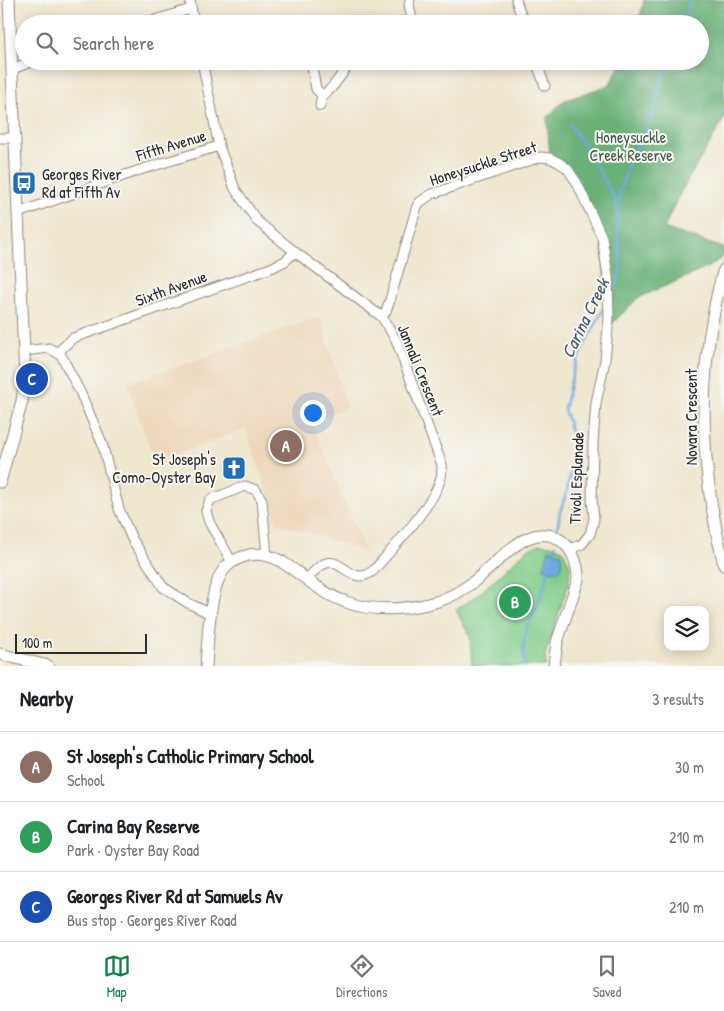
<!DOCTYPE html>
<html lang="en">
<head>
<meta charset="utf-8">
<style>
	body { margin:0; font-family:"Patrick Hand",sans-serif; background:#f2f2f2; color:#202124 }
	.controls { position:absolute; right:15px; bottom:15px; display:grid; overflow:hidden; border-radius:10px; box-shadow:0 2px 12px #0003 }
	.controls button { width:45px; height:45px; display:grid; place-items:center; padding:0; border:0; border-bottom:1px solid #e0e0e0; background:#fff; color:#202124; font:25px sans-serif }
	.scale { position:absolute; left:15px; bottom:12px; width:132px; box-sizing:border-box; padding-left:5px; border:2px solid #2b2b2b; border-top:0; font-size:14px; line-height:18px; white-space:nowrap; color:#2b2b2b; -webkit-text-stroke:4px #f6f6f2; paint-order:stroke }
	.you { position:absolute; left:312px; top:412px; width:18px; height:18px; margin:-12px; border:4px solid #fff; border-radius:50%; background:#1a73e8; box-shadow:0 0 0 8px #1a73e833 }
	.badge { display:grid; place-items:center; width:32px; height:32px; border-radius:50%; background:#0b8043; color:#fff; font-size:16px; font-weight:700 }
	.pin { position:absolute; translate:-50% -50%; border:2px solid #fff; box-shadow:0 1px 5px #0006 }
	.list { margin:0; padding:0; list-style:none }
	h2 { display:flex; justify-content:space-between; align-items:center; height:65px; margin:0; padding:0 20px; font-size:21px }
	h2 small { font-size:16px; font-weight:400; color:#757577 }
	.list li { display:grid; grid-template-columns:32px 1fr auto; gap:15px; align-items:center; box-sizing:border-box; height:70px; padding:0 20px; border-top:1px solid #e0e0e0 }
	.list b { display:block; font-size:19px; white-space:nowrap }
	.list p { margin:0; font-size:16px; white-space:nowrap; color:#757577 }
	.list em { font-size:16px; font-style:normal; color:#757577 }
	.icon { flex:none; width:28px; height:28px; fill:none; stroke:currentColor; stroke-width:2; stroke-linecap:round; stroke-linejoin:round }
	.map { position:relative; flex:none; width:724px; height:666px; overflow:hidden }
	.search { position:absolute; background:#fff; box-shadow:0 2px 12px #0003; left:15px; right:15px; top:15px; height:55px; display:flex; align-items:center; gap:12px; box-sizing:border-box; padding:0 18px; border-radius:28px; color:#757577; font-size:19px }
	.sheet { height:275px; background:#fff }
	nav { display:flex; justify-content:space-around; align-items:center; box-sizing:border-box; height:70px; border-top:1px solid #e0e0e0; background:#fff; font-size:14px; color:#757577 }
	nav a { display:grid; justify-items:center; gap:2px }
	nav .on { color:#0b8043 }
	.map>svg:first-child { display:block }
	.built { fill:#eed7bb }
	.green { fill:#83ce8c; stroke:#577c5c }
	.forest { fill:#6ab178; stroke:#4a6e52 }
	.water { fill:#70a9df; stroke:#4e6a85 }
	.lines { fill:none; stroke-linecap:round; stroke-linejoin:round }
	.stream { stroke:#70a9df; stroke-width:2.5 }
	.minor-casing { stroke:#8d887c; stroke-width:11 }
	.tertiary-casing { stroke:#8d887c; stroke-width:13 }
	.minor { stroke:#fff; stroke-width:9 }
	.tertiary { stroke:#fff; stroke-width:11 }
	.labels { text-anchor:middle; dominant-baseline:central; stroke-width:4; stroke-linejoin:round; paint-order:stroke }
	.park-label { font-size:16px; fill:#455c48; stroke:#f6f6f2 }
	.street-label { font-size:16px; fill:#2b2b2b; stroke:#f6f6f2 }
	.poi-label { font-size:16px; fill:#2b2b2b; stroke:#f6f6f2; text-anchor:start }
	.water-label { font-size:18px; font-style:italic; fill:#43576a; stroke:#f6f6f2 }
</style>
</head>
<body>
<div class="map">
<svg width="724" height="666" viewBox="0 0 724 666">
	<rect width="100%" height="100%" fill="#f6f6f2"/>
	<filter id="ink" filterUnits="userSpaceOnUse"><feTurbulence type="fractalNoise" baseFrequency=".02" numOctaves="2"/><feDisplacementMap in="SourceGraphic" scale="10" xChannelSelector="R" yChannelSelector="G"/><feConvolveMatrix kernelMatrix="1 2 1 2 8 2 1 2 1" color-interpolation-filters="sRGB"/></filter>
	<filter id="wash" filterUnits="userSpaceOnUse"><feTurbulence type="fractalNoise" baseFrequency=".0096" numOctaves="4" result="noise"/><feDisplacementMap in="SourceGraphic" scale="20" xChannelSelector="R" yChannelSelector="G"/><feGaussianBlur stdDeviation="1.12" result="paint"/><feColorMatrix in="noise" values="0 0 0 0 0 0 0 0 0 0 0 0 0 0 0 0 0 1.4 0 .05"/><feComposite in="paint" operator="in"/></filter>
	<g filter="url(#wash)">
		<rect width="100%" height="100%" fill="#efe6ce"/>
		<polygon class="built" points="320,317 347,408 311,421 365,551 277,523 246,429 155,462 127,384"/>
		<polygon class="green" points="540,544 551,545 563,550 570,566 569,582 545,655 546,666 472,666 470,637 456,610 480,593 528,549"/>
		<polygon class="forest" points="644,0 724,0 724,119 678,197 664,228 724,248 724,256 707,268 638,298 608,328 602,237 577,183 550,158 547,118 563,101 609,85 623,61 700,61 700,24 638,24"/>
		<path class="water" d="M549,549l12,4c2,8 3,14 -4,19l-13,-4z"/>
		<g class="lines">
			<g class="stream">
				<polyline points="682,24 691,0"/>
				<polyline points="570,124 587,150 618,205"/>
				<polyline points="612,294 619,279 621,264 617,230 619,195 629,162 651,117 668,61"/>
				<polyline points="557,531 560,512 567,491 574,454 573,438 564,409 573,372 582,349 606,305"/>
				<polyline points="554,553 556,545"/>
				<polyline points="525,666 523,650 527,625 536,610 550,568"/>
			</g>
		</g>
	</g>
	<g filter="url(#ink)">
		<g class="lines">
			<g class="minor-casing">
				<g id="minor">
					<polyline points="190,0 194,24"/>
					<polyline points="410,0 409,5 413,24"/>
					<polyline points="516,0 524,24"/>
					<polyline points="142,24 191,9"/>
					<path d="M202,61l17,85 16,43 22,32 38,31 87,65 14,23 46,125c0,4 0,8 -1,12 -5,25 -49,72 -67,93 -29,24 -34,-35 -67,10"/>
					<path d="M311,61l5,28 6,6c10,-3 21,-25 31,-34"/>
					<polyline points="536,61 545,86"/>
					<polyline points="12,69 34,61"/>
					<polyline points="320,106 322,95"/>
					<polyline points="0,138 14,138"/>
					<polyline points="18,213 140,170 219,146"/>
					<polyline points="382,317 386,311 390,300 417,206 420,202 432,194 540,157 550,158 558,162 567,168 577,183 602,237 608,276 609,318 605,360 596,403 593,442 592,499 594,519 590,534 582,544 570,549"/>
					<polyline points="24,351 49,348 61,355 81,394 102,443 119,509 132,539 163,587 188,603 211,614"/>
					<polyline points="58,352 73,338 271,268 285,261 295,252"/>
					<polyline points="232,562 209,522 206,511 210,500 245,486 256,490 262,500 267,556"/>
				</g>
			</g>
			<g class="tertiary-casing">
				<g id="tertiary">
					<path d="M724,270c-5,13 -7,27 -10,41 -17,83 -11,172 10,254"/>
					<polyline points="0,482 22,401 25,379 9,0"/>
					<polyline points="0,654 48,666"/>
					<path d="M206,666c2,-25 3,-82 20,-99 7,-7 14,-10 23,-12 11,-2 24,1 33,7 21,13 40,32 64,40 27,10 55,8 82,2 30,-7 48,-23 70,-44 9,-8 18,-17 30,-22 30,-13 51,14 50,42l-21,62 -3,24"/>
				</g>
			</g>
			<use href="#minor" class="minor"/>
			<use href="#tertiary" class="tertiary"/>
		</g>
	</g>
	<defs>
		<g id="bus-square" transform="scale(1.25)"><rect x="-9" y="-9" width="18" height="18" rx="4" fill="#1f6fb2" stroke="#f6f6f2"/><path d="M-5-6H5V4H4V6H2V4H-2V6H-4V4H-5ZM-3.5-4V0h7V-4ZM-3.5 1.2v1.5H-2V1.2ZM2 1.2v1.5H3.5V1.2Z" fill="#fff"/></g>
		<g id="church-square" transform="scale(1.25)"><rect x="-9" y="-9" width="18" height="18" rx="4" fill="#1f6fb2" stroke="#f6f6f2"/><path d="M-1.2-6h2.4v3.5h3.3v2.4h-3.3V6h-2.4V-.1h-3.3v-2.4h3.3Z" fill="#fff"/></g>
	</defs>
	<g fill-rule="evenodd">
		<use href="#bus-square" x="24" y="183"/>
		<use href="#church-square" x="234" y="468"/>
	</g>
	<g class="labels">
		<g class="park-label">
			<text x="631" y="137">Honeysuckle<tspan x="631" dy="18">Creek Reserve</tspan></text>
		</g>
		<g class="street-label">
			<text transform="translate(171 145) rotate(-17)">Fifth Avenue</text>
			<text transform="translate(483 163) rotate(-18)">Honeysuckle Street</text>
			<text transform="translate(171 288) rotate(-20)">Sixth Avenue</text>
			<text transform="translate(421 370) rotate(68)">Jannali Crescent</text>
			<text transform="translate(691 417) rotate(-90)">Novara Crescent</text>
			<text transform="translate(576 478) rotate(-88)">Tivoli Esplanade</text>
		</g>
		<g class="poi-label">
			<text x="42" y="174">Georges River<tspan x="42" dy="18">Rd at Fifth Av</tspan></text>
			<text x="216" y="459" text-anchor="end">St Joseph's<tspan x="216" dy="18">Como-Oyster Bay</tspan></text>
		</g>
		<g class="water-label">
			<text transform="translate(585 318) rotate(-64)">Carina Creek</text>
		</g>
	</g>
</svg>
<div class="controls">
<button><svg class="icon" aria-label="layers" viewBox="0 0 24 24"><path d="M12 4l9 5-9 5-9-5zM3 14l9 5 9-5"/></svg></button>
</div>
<div class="scale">100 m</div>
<div class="you"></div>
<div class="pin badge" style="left:286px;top:446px;background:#8d6e63">A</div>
<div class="pin badge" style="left:515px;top:602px;background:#2e9e5b">B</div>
<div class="pin badge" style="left:32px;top:379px;background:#1a4fb4">C</div>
<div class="search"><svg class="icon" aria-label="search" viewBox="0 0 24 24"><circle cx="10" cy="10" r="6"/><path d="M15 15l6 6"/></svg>Search here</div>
</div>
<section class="sheet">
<h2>Nearby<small>3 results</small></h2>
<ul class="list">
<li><span class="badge" style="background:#8d6e63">A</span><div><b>St Joseph's Catholic Primary School</b><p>School</p></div><em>30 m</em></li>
<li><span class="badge" style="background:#2e9e5b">B</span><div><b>Carina Bay Reserve</b><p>Park · Oyster Bay Road</p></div><em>210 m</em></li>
<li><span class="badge" style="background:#1a4fb4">C</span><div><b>Georges River Rd at Samuels Av</b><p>Bus stop · Georges River Road</p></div><em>210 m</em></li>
</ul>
</section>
<nav>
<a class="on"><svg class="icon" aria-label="map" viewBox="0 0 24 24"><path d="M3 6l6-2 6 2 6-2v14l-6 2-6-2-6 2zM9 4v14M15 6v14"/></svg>Map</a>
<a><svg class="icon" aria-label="directions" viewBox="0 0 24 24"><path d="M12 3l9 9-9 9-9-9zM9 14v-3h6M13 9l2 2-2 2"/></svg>Directions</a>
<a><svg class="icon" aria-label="saved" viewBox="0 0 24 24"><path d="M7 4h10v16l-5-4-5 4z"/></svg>Saved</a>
</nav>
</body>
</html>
